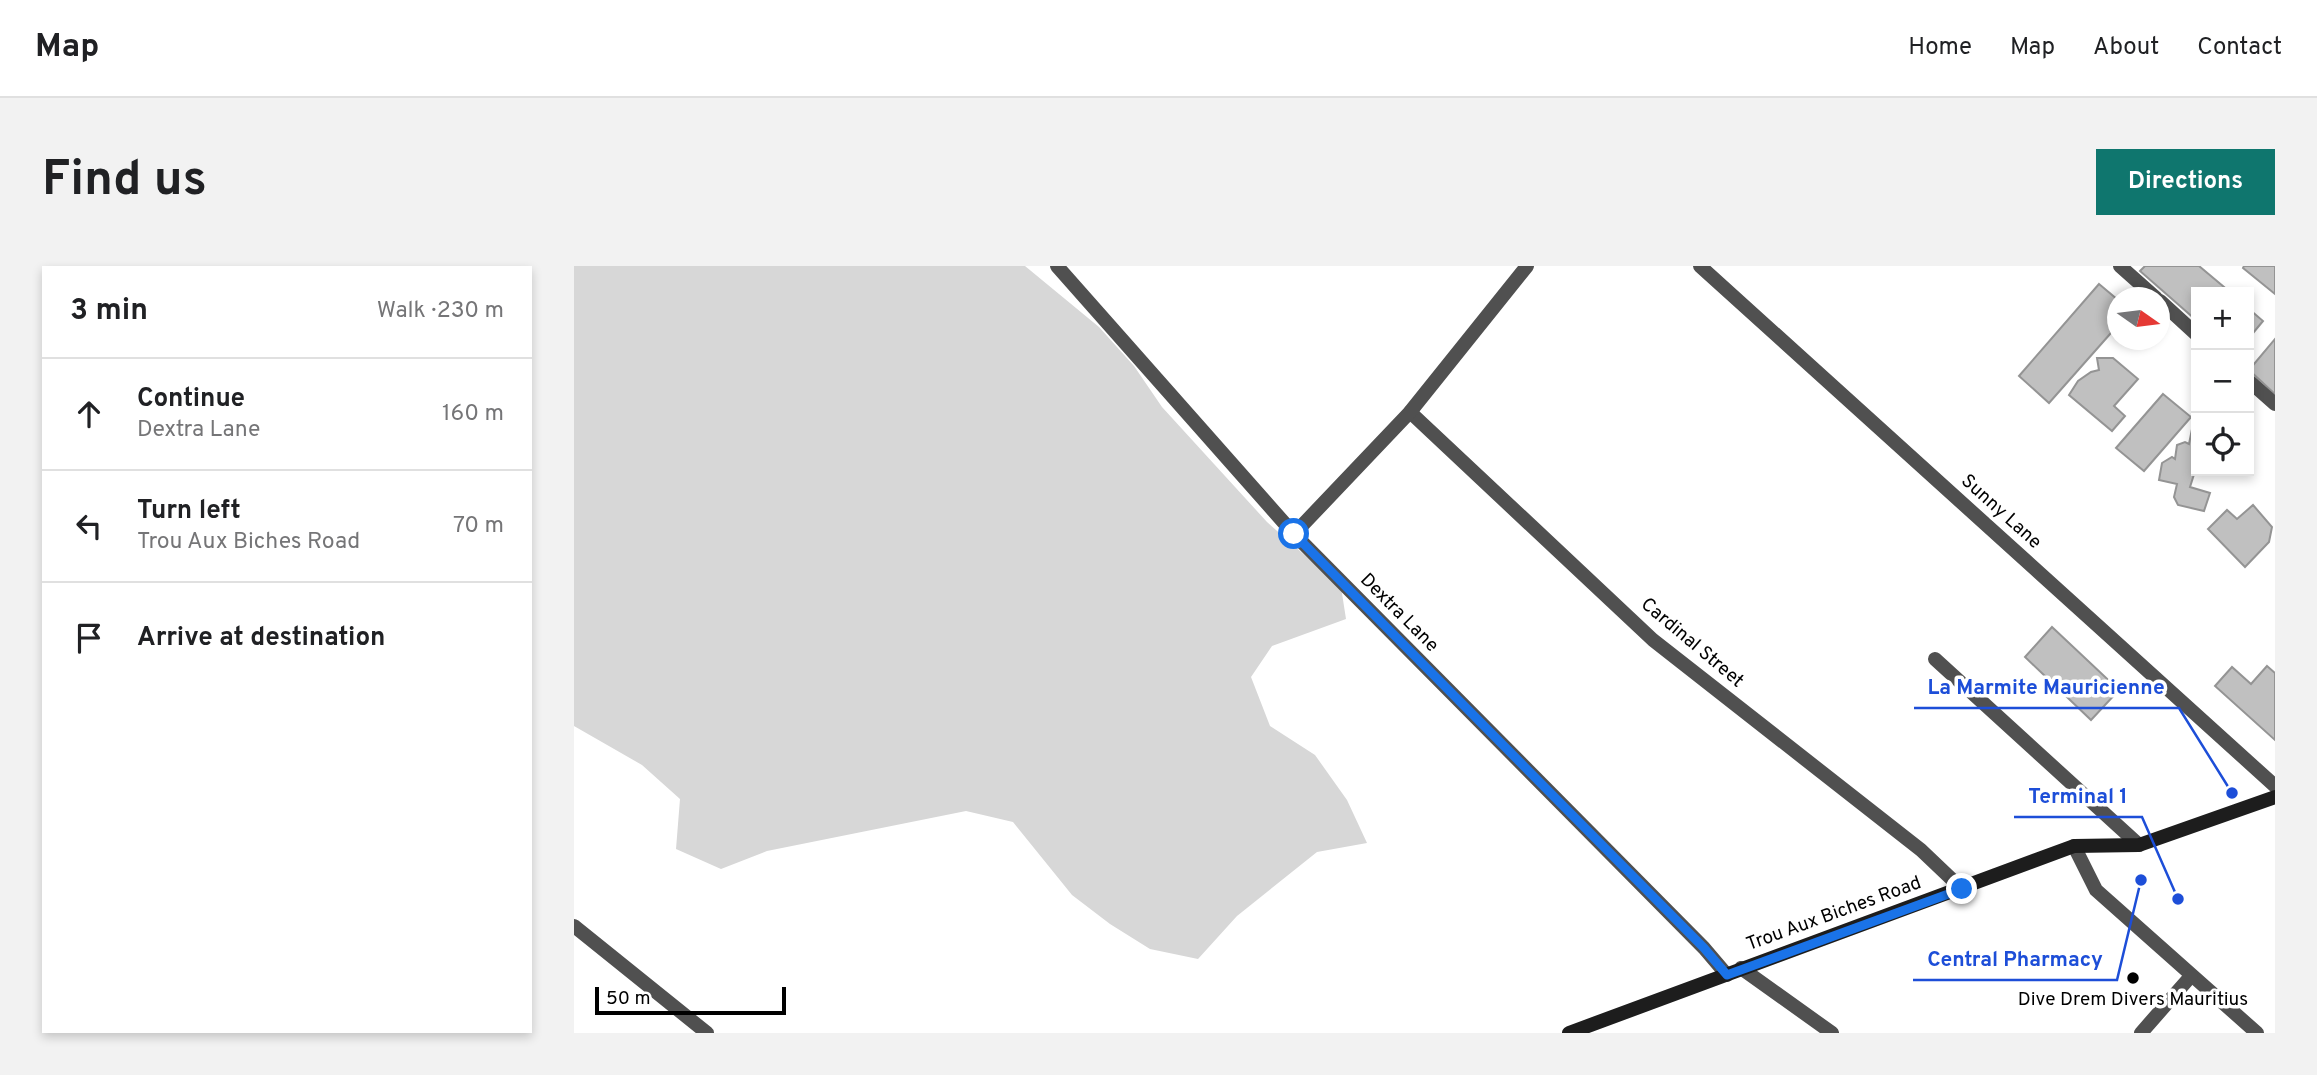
<!DOCTYPE html>
<html lang="en">
<head>
<meta charset="utf-8">
<style>
	body { margin:0; font-family:Overpass,sans-serif; background:#f2f2f2; color:#202124 }
	.controls { position:absolute; right:21px; top:21px; display:grid; overflow:hidden; border-radius:0px; box-shadow:0 4px 10px #0003 }
	.controls button { width:63px; height:63px; display:grid; place-items:center; padding:0; border:0; border-bottom:2px solid #e0e0e0; background:#fff; color:#202124; font:35px sans-serif }
	.compass { position:absolute; left:1533px; top:21px; width:63px; height:63px; border-radius:50%; background:#fff; box-shadow:0 4px 10px #0003; rotate:104deg }
	.scale { position:absolute; left:21px; bottom:18px; width:191px; box-sizing:border-box; padding-left:7px; border:4px solid #000; border-top:0; font-size:19px; line-height:24px; white-space:nowrap; color:#000; -webkit-text-stroke:5px #fff; paint-order:stroke }
	.stop { position:absolute; width:21px; height:21px; margin:-16px; border:5px solid #1a73e8; border-radius:50%; background:#fff }
	.stop.end { background:#1a73e8; border-color:#fff; box-shadow:0 2px 7px #0008 }
	.list { margin:0; padding:0; list-style:none }
	h2 { display:flex; justify-content:space-between; align-items:center; height:91px; margin:0; padding:0 28px; font-size:30px }
	h2 small { font-size:23px; font-weight:400; color:#757577 }
	.list li { display:grid; grid-template-columns:46px 1fr auto; gap:21px; align-items:center; box-sizing:border-box; height:112px; padding:0 28px; border-top:2px solid #e0e0e0 }
	.list b { display:block; font-size:26px; white-space:nowrap }
	.list p { margin:0; font-size:23px; white-space:nowrap; color:#757577 }
	.list em { font-size:23px; font-style:normal; color:#757577 }
	.icon { flex:none; width:38px; height:38px; fill:none; stroke:currentColor; stroke-width:2; stroke-linecap:round; stroke-linejoin:round }
	.map { position:relative; flex:none; width:1701px; height:767px; overflow:hidden; border-radius:0px }
	header { display:flex; align-items:center; gap:42px; box-sizing:border-box; height:98px; padding:0 35px; background:#fff; border-bottom:2px solid #e0e0e0 }
	header strong { font-size:33px }
	nav { display:flex; gap:38px; margin-inline-start:auto; font-size:24px }
	.intro { display:flex; align-items:center; justify-content:space-between; box-sizing:border-box; height:168px; padding:0 42px }
	h1 { margin:0; font-size:49px }
	.button { padding:18px 32px; border-radius:0px; background:#0f766e; color:#fff; font-size:24px; font-weight:700 }
	main { display:flex; gap:42px; padding:0 42px }
	aside { flex:1; background:#fff; border-radius:0px; box-shadow:0 4px 10px #0003 }
	.map>svg:first-child { display:block }
	.green { fill:#d7d7d7 }
	.building { fill:#c0c0c0; stroke:#949494; stroke-width:2 }
	.lines { fill:none; stroke-linecap:round; stroke-linejoin:round }
	.street { stroke:#505050; stroke-width:14 }
	.secondary { stroke:#1d1d1d; stroke-width:14 }
	.route { stroke:#1a73e8; stroke-width:9 }
	.poi-dot { fill:#000; stroke:#fff; stroke-width:2.5 }
	.labels { text-anchor:middle; dominant-baseline:central; stroke-width:7; stroke-linejoin:round; paint-order:stroke }
	.street-label { font-size:19px; fill:#000; stroke:#fff }
	.poi-label { font-size:19px; fill:#000; stroke:#fff }
	.leader { fill:none; stroke:#1d4ed8; stroke-width:2.5 }
	.callout-dot { fill:#1d4ed8; stroke:#fff; stroke-width:2.5 }
	.callout-label { font-size:21px; text-anchor:middle; font-weight:bold; fill:#1d4ed8; stroke:#fff; stroke-width:7; stroke-linejoin:round; paint-order:stroke }
</style>
</head>
<body>
<header>
<strong>Map</strong>
<nav><a>Home</a><a>Map</a><a>About</a><a>Contact</a></nav>
</header>
<div class="intro"><h1>Find us</h1><a class="button">Directions</a></div>
<main>
<aside>
<h2>3 min<small>Walk · 230 m</small></h2>
<ul class="list">
<li><svg class="icon" aria-label="ahead" viewBox="0 0 24 24"><path d="M12 20V5M6 11l6-6 6 6"/></svg><div><b>Continue</b><p>Dextra Lane</p></div><em>160 m</em></li>
<li><svg class="icon" aria-label="left" viewBox="0 0 24 24"><path d="M17 20v-9H6M10 6l-5 5 5 5"/></svg><div><b>Turn left</b><p>Trou Aux Biches Road</p></div><em>70 m</em></li>
<li><svg class="icon" aria-label="arrive" viewBox="0 0 24 24"><path d="M6 21V4h12l-3 4 3 4H6"/></svg><div><b>Arrive at destination</b></div></li>
</ul>
</aside>
<div class="map">
<svg width="1701" height="767" viewBox="0 0 1701 767">
	<rect width="100%" height="100%" fill="#fff"/>
	<polygon class="green" points="0,0 451,0 525,61 560,100 588,141 693,256 767,321 772,353 698,380 677,411 696,460 741,489 773,534 793,577 743,586 663,650 624,693 576,683 536,658 498,629 439,556 392,545 193,585 147,603 102,583 106,533 68,499 0,460"/>
	<g class="building">
		<polygon points="1571,0 1625,0 1656,26 1622,26 1622,54 1566,5"/>
		<polygon points="1670,0 1701,0 1701,28 1669,2"/>
		<polygon points="1525,18 1544,34 1544,59 1475,137 1445,110"/>
		<polygon points="1675,43 1689,55 1675,72"/>
		<polygon points="1701,73 1701,128 1675,104"/>
		<polygon points="1523,92 1539,92 1564,113 1540,140 1551,150 1538,165 1495,129 1504,115 1517,106 1525,104"/>
		<polygon points="1589,128 1617,151 1570,205 1542,182"/>
		<polygon points="1622,160 1622,202 1616,221 1636,227 1630,245 1604,239 1600,231 1603,218 1585,214 1588,197 1598,191 1601,193 1603,179 1611,176 1615,178 1618,163"/>
		<polygon points="1679,239 1698,261 1695,276 1671,301 1634,263 1653,244 1663,253"/>
		<polygon points="1478,361 1545,424 1517,454 1451,391"/>
		<polygon points="1693,400 1701,407 1701,474 1641,420 1658,401 1677,418"/>
	</g>
	<g class="lines">
		<g class="street">
			<polyline points="483,0 720,268 1130,682 1153,709"/>
			<polyline points="1126,0 1701,520"/>
			<polyline points="1546,0 1582,32"/>
			<polyline points="1586,35 1622,68"/>
			<polyline points="1675,115 1701,138"/>
			<polyline points="836,146 1079,374 1347,584 1388,623"/>
			<polyline points="720,268 836,146 953,0"/>
			<polyline points="1361,393 1565,579"/>
			<polyline points="1500,580 1522,624 1683,767"/>
			<polyline points="0,660 133,767"/>
			<polyline points="1167,702 1258,767"/>
			<polyline points="1567,767 1617,710"/>
		</g>
		<polyline class="secondary" points="995,767 1500,580 1565,579 1701,531"/>
	</g>
	<g class="lines">
		<polyline class="route" points="720,268 1130,682 1153,709 1388,623"/>
	</g>
	<circle class="poi-dot" cx="1559" cy="712" r="7"/>
	<g class="labels">
		<g class="street-label">
			<text transform="translate(1427 246) rotate(42)">Sunny Lane</text>
			<text transform="translate(825 347) rotate(45)">Dextra Lane</text>
			<text transform="translate(1118 377) rotate(40)">Cardinal Street</text>
			<text transform="translate(1260 648) rotate(-20)">Trou Aux Biches Road</text>
		</g>
		<g class="poi-label">
			<text x="1559" y="734">Dive Drem Divers Mauritius</text>
		</g>
	</g>
	<path class="leader" d="M1658 527L1605 442H1340M1604 633L1568 551H1440M1567 614L1543 714H1339"/>
	<g class="callout-dot">
		<circle cx="1658" cy="527" r="7"/>
		<circle cx="1604" cy="633" r="7"/>
		<circle cx="1567" cy="614" r="7"/>
	</g>
	<g class="callout-label">
		<text x="1472" y="428">La Marmite Mauricienne</text>
		<text x="1504" y="537">Terminal 1</text>
		<text x="1441" y="700">Central Pharmacy</text>
	</g>
</svg>
<div class="controls">
<button>+</button>
<button>−</button>
<button><svg class="icon" aria-label="locate" viewBox="0 0 24 24"><circle cx="12" cy="12" r="6"/><path d="M12 2v4M12 18v4M2 12h4M18 12h4"/></svg></button>
</div>
<svg class="compass" viewBox="-18 -18 36 36"><path d="M0-13l5 13h-10z" fill="#e53935"/><path d="M0 13l5-13h-10z" fill="#757577"/></svg>
<div class="scale">50 m</div>
<div class="stop" style="left:720px;top:268px"></div>
<div class="stop end" style="left:1388px;top:623px"></div>
</div>
</main>
</body>
</html>
